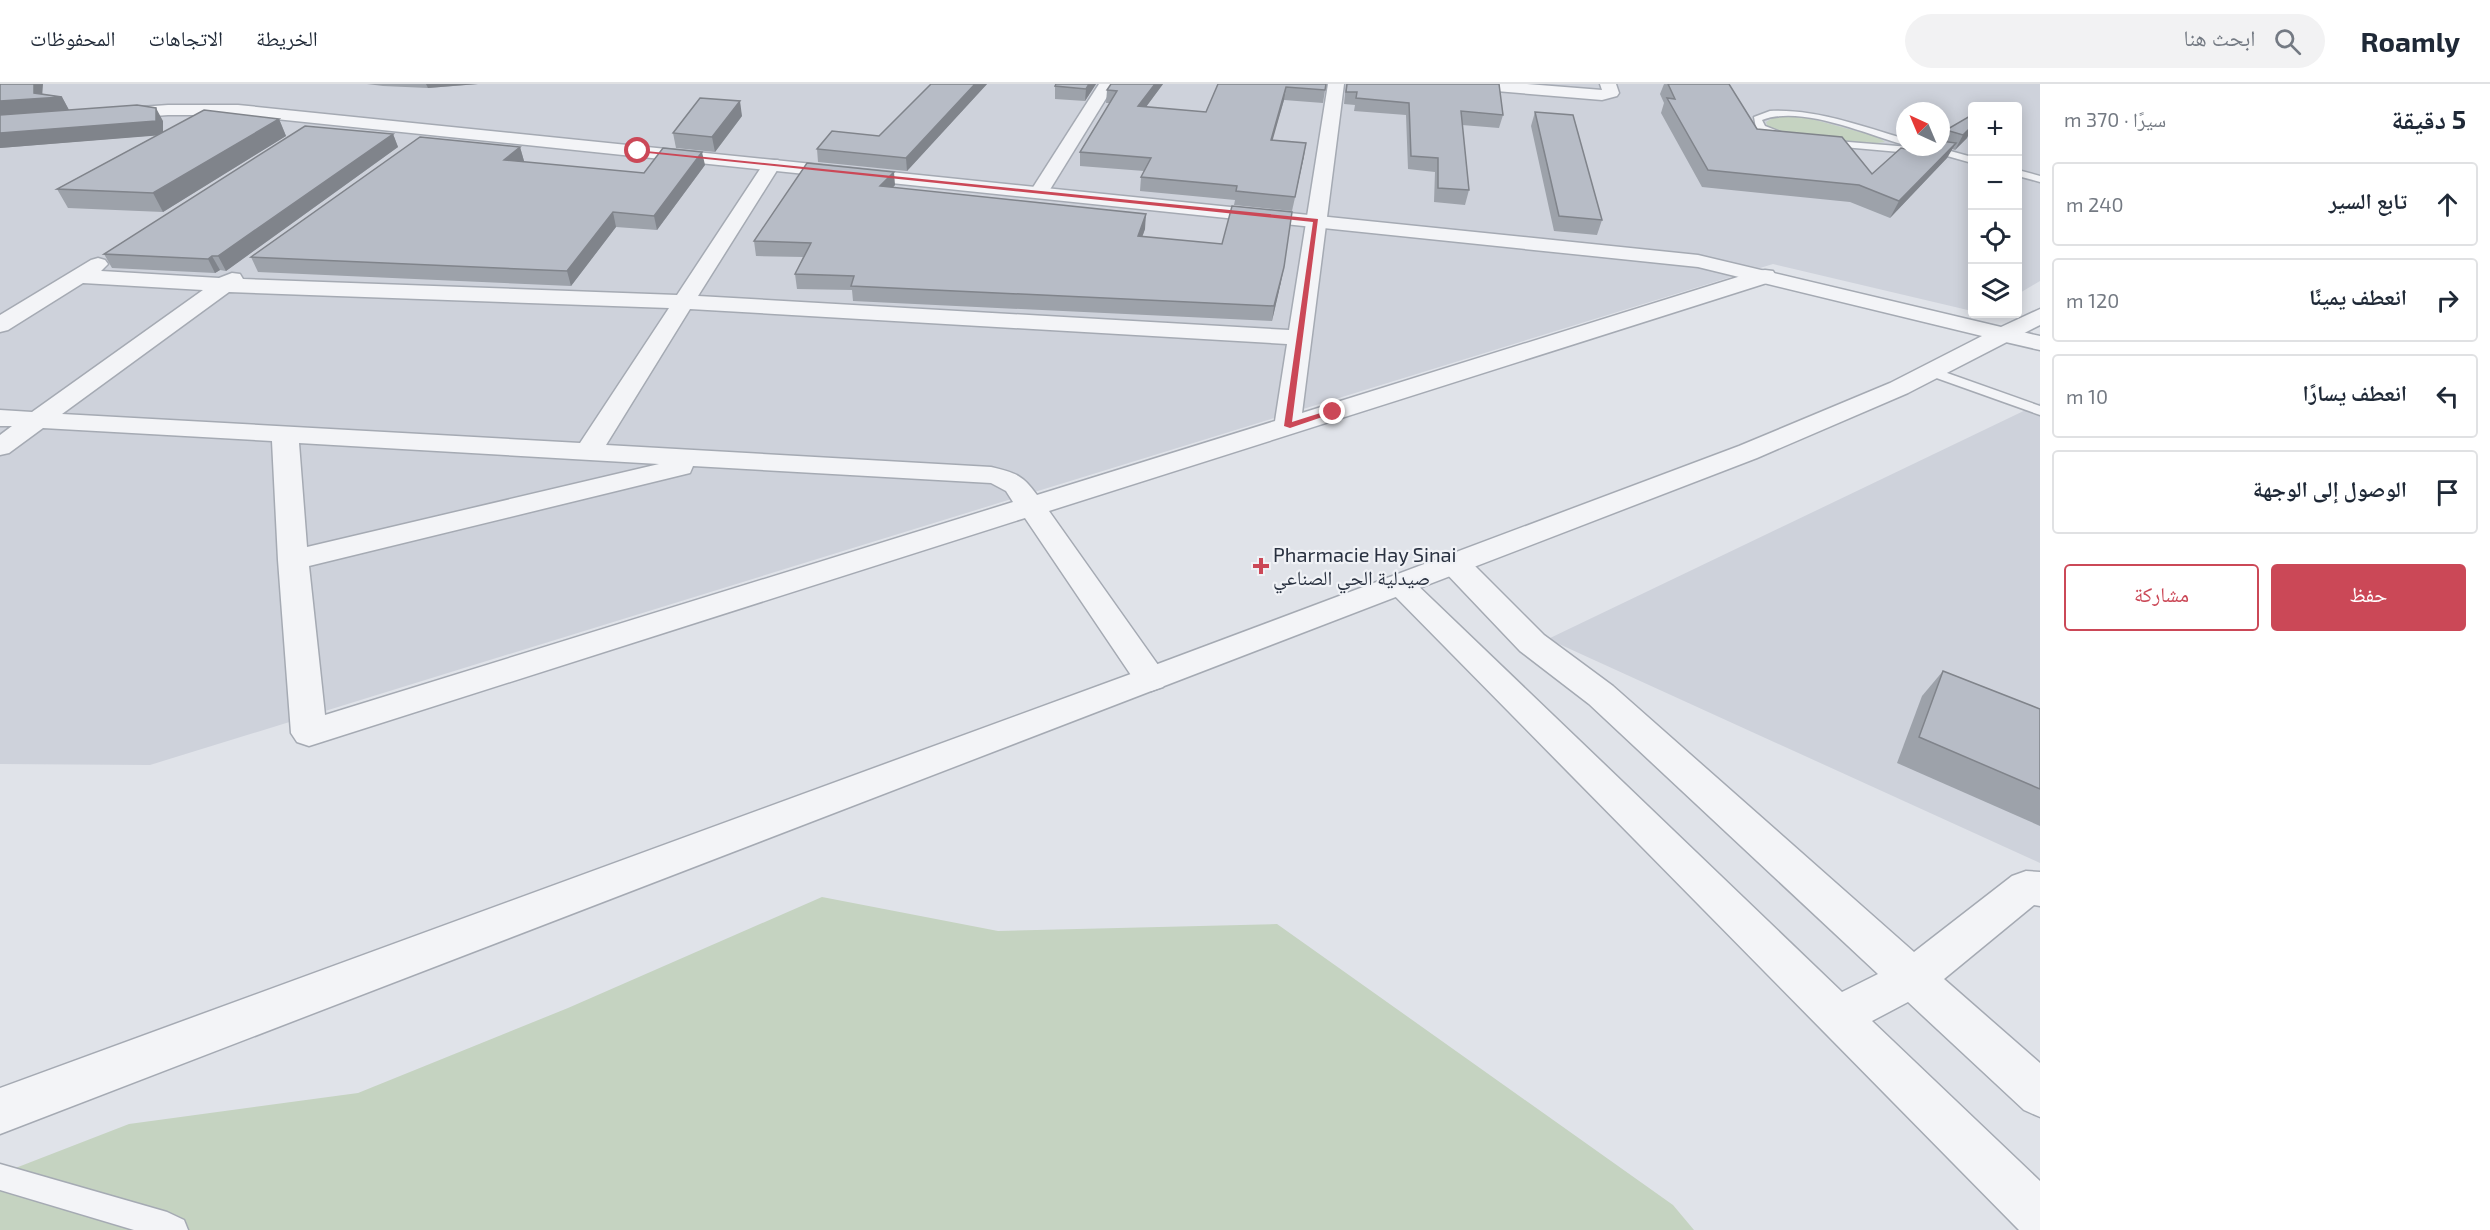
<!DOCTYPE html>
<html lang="ar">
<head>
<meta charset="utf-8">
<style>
	body { margin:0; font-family:"Exo 2","Noto Naskh Arabic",sans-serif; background:#f2f2f3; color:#1f2937; direction:rtl }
	.controls { position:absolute; right:18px; top:18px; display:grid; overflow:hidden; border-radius:6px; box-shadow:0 3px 15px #0003 }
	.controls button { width:54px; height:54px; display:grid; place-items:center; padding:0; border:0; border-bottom:2px solid #e0e1e3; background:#fff; color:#1f2937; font:30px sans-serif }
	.compass { position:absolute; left:1896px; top:18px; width:54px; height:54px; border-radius:50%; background:#fff; box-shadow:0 3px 15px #0003; rotate:316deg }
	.stop { position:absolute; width:18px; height:18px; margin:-14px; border:4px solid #cb4857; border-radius:50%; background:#fff }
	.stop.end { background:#cb4857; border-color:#fff; box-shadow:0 2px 6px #0008 }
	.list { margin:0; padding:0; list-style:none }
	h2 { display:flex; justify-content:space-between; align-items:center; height:78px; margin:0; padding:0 24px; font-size:26px }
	h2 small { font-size:20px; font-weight:400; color:#747a83 }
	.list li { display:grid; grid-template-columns:39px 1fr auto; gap:18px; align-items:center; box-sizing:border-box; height:84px; margin:0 12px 12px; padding:0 12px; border:2px solid #e0e1e3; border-radius:6px }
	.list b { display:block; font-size:22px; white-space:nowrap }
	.list em { font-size:20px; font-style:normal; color:#747a83 }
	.actions { display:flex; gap:12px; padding:18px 24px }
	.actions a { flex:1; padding:14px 0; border:2px solid #cb4857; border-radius:6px; text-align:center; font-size:21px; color:#cb4857 }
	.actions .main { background:#cb4857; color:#fff }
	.icon { flex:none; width:33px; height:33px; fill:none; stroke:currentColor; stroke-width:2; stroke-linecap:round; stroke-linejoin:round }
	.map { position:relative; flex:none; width:2040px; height:1146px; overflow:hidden; direction:ltr }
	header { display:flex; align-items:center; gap:36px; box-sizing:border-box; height:84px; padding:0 30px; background:#fff; border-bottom:2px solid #e0e1e3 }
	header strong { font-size:28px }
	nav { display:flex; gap:33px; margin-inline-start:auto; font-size:21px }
	.search { width:420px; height:54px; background:#f2f2f3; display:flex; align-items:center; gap:15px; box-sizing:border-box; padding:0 21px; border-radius:33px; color:#747a83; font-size:22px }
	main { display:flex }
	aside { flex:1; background:#fff }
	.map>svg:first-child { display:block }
	.built { fill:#ced2db; fill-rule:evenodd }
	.green { fill:#c5d3c1 }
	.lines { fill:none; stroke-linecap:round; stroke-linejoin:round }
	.service-casing { stroke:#a5aab3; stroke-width:3 }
	.minor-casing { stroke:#a5aab3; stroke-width:3 }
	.tertiary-casing { stroke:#a5aab3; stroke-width:3 }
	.service { fill:#f3f4f7; fill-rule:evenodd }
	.minor { fill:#f3f4f7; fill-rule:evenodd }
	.tertiary { fill:#f3f4f7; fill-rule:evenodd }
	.wall { fill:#9da2aa }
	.shaded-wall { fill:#80848b }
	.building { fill:#b7bcc6; stroke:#80848b; stroke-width:1.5 }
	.route { fill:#cb4857 }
	.poi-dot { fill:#cb4857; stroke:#f0f2f6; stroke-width:2 }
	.labels { text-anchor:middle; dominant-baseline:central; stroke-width:4.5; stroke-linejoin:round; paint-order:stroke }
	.poi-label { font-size:20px; fill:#293140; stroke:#f0f2f6; text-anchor:start }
</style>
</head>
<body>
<header>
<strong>Roamly</strong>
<div class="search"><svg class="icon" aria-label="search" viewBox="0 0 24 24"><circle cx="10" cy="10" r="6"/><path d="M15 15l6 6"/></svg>ابحث هنا</div>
<nav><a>الخريطة</a><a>الاتجاهات</a><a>المحفوظات</a></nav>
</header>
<main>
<aside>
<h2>5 دقيقة<small>سيرًا · 370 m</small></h2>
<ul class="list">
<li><svg class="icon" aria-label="ahead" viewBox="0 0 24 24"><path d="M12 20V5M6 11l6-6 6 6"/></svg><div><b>تابع السير</b></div><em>240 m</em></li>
<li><svg class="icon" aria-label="right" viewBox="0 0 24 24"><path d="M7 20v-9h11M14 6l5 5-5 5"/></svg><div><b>انعطف يمينًا</b></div><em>120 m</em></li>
<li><svg class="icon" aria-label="left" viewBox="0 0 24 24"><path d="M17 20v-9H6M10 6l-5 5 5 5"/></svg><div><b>انعطف يسارًا</b></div><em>10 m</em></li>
<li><svg class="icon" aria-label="arrive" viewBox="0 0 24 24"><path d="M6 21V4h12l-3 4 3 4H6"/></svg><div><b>الوصول إلى الوجهة</b></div></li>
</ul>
<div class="actions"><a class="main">حفظ</a><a>مشاركة</a></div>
</aside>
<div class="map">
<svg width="2040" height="1146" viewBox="0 0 2040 1146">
	<rect width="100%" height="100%" fill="#e0e3e9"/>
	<g class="built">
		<path d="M0,0h2040v197l-22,13v-188h-46v205l-199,-47 -1623,501 -150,-1zM1905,27h36v36h-36z"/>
		<polygon points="2040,319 2040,779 1548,555 1861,405"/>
	</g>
	<g class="green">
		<path d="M1785,32l23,2 70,19 7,5 -8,1c-32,-2 -83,1 -110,-18l-1,-3 9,-5z"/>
		<polygon points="822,813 998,847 1277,840 1673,1121 1694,1146 0,1146 0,1090 129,1040 358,1009 568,924"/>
	</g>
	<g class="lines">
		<g class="service-casing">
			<g id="service">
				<path d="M1770,27c46,-2 91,15 135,28v6c-40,-11 -103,-40 -143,-25l3,6 23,9v4l-3,1 -29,-12 -2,-11z"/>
				<polygon points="1824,56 1922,64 1936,63 1972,73 1972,79 1926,66 1922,70 1821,61 1821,57"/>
				<polygon points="2018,86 2040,92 2040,98 2018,92"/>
				<polygon points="1933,284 2040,322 2040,331 1928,291 1926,288 1928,285"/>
				<polygon points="0,1080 167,1128 184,1136 188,1146 134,1146 0,1106"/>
			</g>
		</g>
		<g class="minor-casing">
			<g id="minor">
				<polygon points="1099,0 1115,0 1046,112 1032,112 1030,108"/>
				<path d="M1328,0h16l-42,329 455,-142 8,-1 8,1 3,5 -3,5 -724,230 119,168 -5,8 -12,4 -12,-4 -114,-169 -716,228 -12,-4 -6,-9 -13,-173 -6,-119 -229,-13 -34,25 -9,2v-20l12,-9h-12v-16l32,2 171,-122 -120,-7 -75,47 -8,2v-17l91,-55 7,-2 7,2 3,4 -7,7 118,7 13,-5 8,1 3,5 434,16 89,-135h12l3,4 -83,132 591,34zM229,208l440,16 -89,135 -518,-29zM690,225l597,35 -12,77 -238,74c-15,-21 -22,-22 -46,-28l-385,-22zM299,359l360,21 -352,83zM693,382l298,17 15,8 7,11 -688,213 -16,-149 381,-93z"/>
				<polygon points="1464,0 1527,0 1602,6 1600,0 1616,0 1619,9 1617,12 1602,16 1472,5"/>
				<polygon points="2005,244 2040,252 2040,266 1997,256 1993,251 1997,246"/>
				<polygon points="1454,469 1465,472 1544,551 1613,602 1914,868 2012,792 2026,787 2040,788 2040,822 2034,821 1944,895 2040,979 2040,1033 2024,1026 1908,918 1872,937 2040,1097 2040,1146 2019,1146 1384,501 1388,494 1399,491 1410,494 1842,908 1878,890 1589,620 1520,567 1443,486 1439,479 1443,472"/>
			</g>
		</g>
		<g class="tertiary-casing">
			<polygon id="tertiary" points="168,21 238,21 1698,171 2001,243 2040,225 2040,241 1908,309 1757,374 0,1050 0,1004 1139,587 1739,362 1890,299 1982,252 1698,183 238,31 168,31 113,35 105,30 113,25"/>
		</g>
		<use href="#service" class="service"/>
		<use href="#minor" class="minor"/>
		<use href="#tertiary" class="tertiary"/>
	</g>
	<g class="wall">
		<polygon points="0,0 42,10 62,13 69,26 163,37 163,48 279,35 286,52 163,128 68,124 57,105 157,51 0,64"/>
		<polygon points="367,0 478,0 428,4 383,2"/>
		<polygon points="931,0 987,0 907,87 818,78 817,65 879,52"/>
		<polygon points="1096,0 1085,17 1055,15 1055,2"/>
		<polygon points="1111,0 1163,0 1146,23 1206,28 1218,0 1326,0 1323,19 1284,16 1272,56 1304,72 1292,127 1234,121 1235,116 1140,107 1141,93 1144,87 1080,82 1080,68 1110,19 1106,19 1107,6"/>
		<polygon points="1346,0 1499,0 1503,31 1499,44 1462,41 1469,106 1465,121 1434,118 1435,88 1408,85 1406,31 1354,27 1355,21 1344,20"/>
		<polygon points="1664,0 1729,0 1757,45 1872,90 1911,66 1941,63 1941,55 1946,46 1970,32 1967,54 1955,66 1952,65 1947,74 1890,134 1850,118 1702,103 1661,29 1664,19 1660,10"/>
		<polygon points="1535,28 1602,136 1597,151 1554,147 1531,42"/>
		<polygon points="742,32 715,68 676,64 673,49"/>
		<polygon points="393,50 398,63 226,187 220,186 215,189 112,184 104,170"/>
		<polygon points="520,63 524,77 523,78 644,89 705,81 657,146 616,143 571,202 258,188 251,173"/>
		<polygon points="895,101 893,103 1145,145 1142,153 1281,198 1272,237 853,217 852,206 797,205 795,190 803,173 756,172 754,157"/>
		<polygon points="1943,587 2040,625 2040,742 1897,679 1922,612"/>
	</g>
	<g class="shaded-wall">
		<polygon points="34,0 43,0 42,14 62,13 69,26 0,32 0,17"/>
		<polygon points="426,0 478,0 428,4"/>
		<polygon points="975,0 987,0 907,87 906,74"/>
		<polygon points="1089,0 1096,0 1085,17 1086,5"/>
		<polygon points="1155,0 1163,0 1137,35 1138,22"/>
		<polygon points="1286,3 1284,16 1269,69 1271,56"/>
		<polygon points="740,17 742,32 715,68 712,53"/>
		<polygon points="156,24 163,37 163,51 0,64 0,49"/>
		<polygon points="279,35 286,52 163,128 153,109"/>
		<polygon points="1972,42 1972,44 1967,54 1955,66 1963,51"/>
		<polygon points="393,50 398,63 226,187 218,172"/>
		<polygon points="1306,59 1304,72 1292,127 1295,113"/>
		<polygon points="1956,59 1947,74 1890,134 1899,117"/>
		<polygon points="520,63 524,77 509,90 504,76"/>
		<polygon points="702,68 705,81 657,146 654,132"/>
		<polygon points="894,88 895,101 882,116 880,102"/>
		<polygon points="613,128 616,143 571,202 567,187"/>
		<polygon points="1146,130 1145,145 1137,167 1138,152"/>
		<polygon points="212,172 220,186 215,189 208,175"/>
		<polygon points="1284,183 1281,198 1272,237 1274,222"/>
	</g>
	<g class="building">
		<polygon points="0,0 34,0 34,9 62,13 0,17"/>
		<polygon points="931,0 975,0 906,74 817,65 832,47 879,52"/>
		<polygon points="1056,0 1089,0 1086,5 1055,2"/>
		<polygon points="1111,0 1155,0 1138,22 1206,28 1218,0 1326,0 1325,6 1286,3 1271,56 1306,59 1295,113 1236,107 1237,102 1141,93 1151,74 1080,68 1117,7 1107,6"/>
		<polygon points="1347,0 1499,0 1503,31 1461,27 1469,106 1438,104 1438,74 1411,72 1409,19 1356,14 1357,8 1346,8"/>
		<polygon points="1668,0 1729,0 1757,45 1842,53 1872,90 1901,64 1911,66 1916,63 1941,63 1941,57 1956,59 1899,117 1859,101 1708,86 1667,14 1675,15"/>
		<polygon points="700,14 740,17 712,53 673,49"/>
		<polygon points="137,21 156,24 156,37 0,49 0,31"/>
		<polygon points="204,26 279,35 153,109 57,105"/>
		<polygon points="1535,28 1573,31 1602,136 1559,132"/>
		<polygon points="1970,32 1972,36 1972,42 1963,51 1946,46"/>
		<polygon points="305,42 393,50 218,172 212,172 208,175 104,170"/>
		<polygon points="420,53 520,63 504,76 644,89 663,64 702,68 654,132 613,128 567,187 251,173"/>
		<polygon points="807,79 894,88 880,102 1146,130 1138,152 1222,160 1232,122 1292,128 1284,183 1274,222 851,202 854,192 795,190 811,159 754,157"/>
		<polygon points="1943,587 2040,625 2040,705 1919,653"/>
	</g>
	<polygon class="route" points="636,66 1318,135 1292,338 1333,325 1337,328 1290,344 1284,342 1313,138 638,68"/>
	<path class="poi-dot" d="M1258 473h6v6h6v6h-6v6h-6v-6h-6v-6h6z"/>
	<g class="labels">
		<g class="poi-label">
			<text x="1273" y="470">Pharmacie Hay Sinai<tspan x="1273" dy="23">صيدلية الحي الصناعي</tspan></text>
		</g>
	</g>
</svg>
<div class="controls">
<button>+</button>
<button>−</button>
<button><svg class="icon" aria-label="locate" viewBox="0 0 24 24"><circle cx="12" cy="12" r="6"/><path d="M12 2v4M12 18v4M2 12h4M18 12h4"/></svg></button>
<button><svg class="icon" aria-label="layers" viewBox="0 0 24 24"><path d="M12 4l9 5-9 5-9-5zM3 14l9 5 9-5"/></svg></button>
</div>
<svg class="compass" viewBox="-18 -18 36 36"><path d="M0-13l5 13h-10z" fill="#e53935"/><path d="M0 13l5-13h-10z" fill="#747a83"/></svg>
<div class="stop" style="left:638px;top:67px"></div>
<div class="stop end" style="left:1333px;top:328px"></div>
</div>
</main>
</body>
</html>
